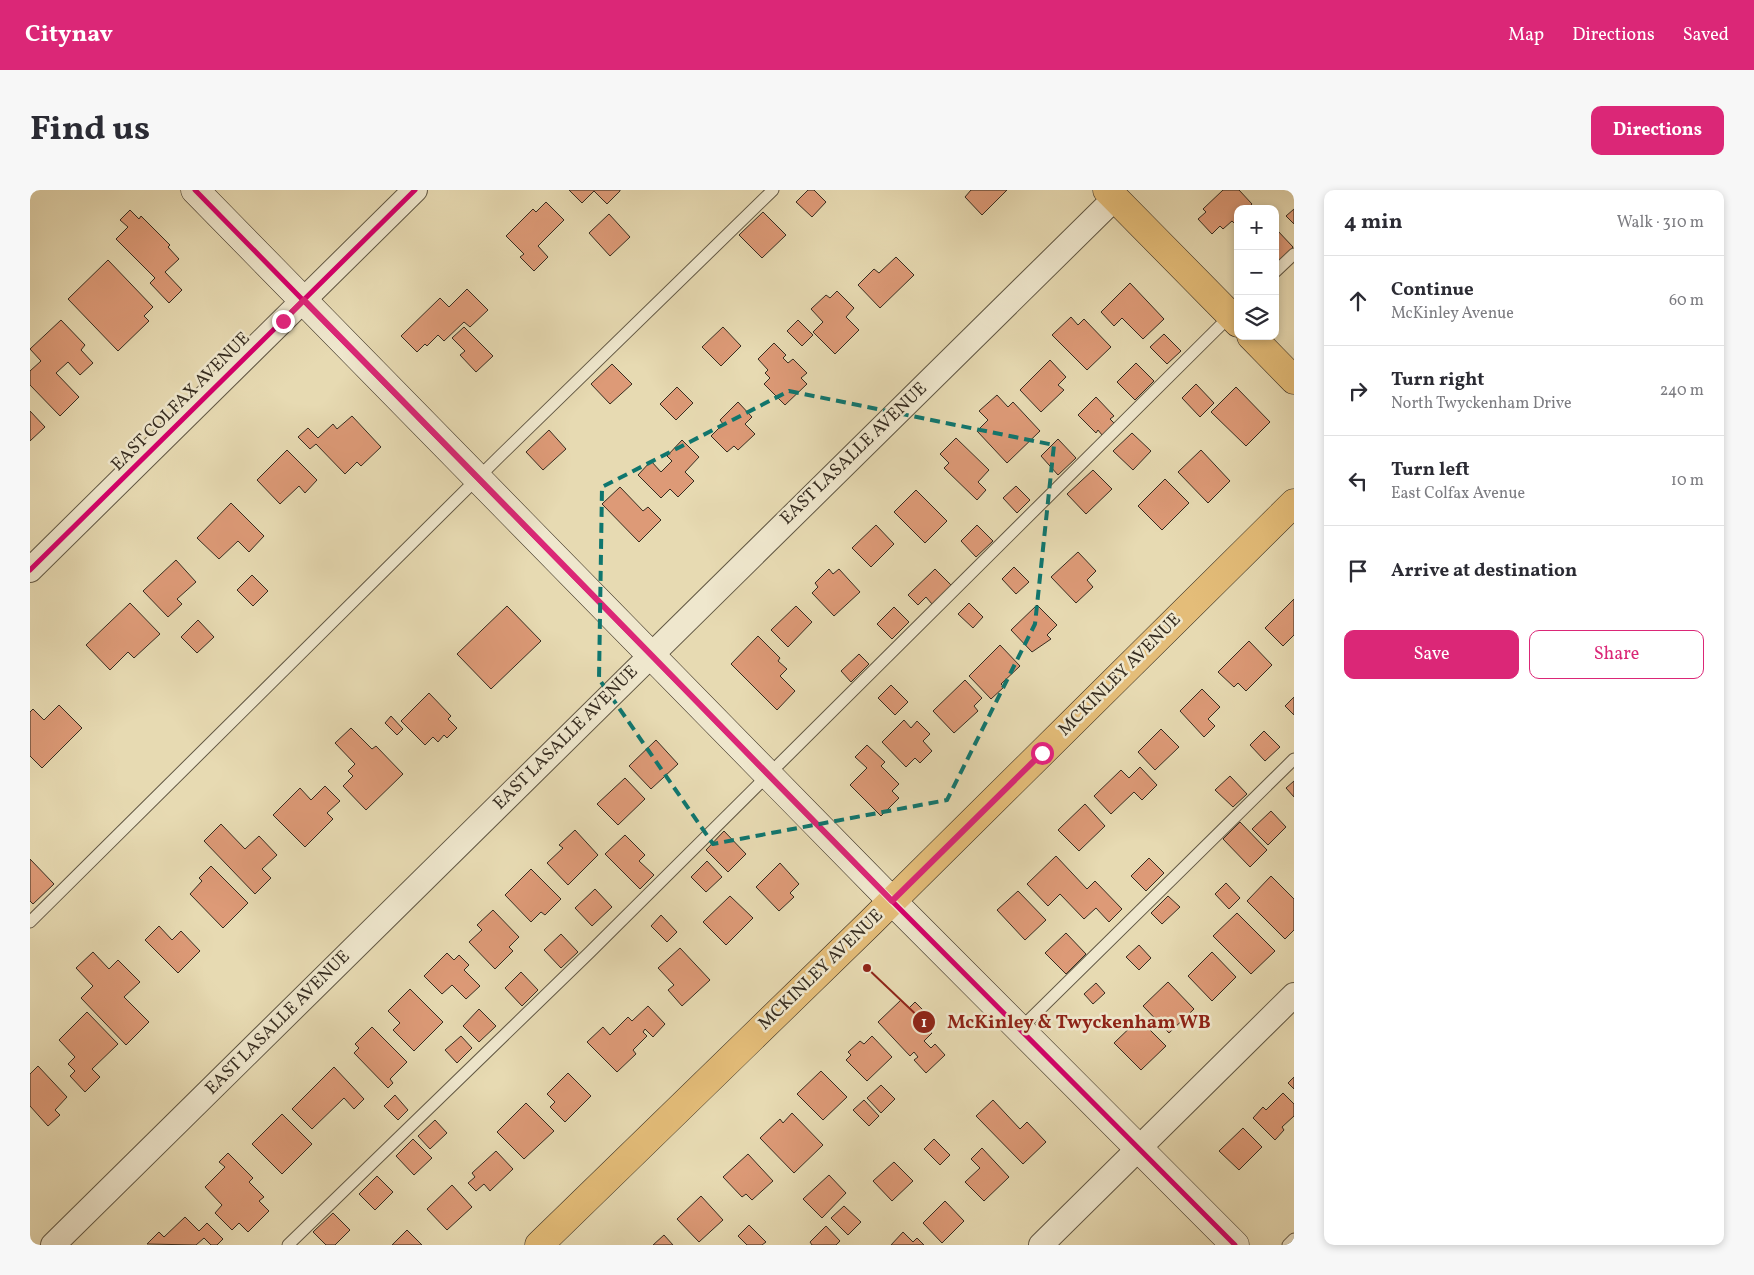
<!DOCTYPE html>
<html lang="en">
<head>
<meta charset="utf-8">
<style>
	body { margin:0; font-family:Vollkorn,serif; background:#f7f7f7; color:#2b2b33 }
	.controls { position:absolute; right:15px; top:15px; display:grid; overflow:hidden; border-radius:10px; box-shadow:0 2px 8px #0003 }
	.controls button { width:45px; height:45px; display:grid; place-items:center; padding:0; border:0; border-bottom:1px solid #e1e1e2; background:#fff; color:#2b2b33; font:25px sans-serif }
	.stop { position:absolute; width:15px; height:15px; margin:-11px; border:4px solid #db2777; border-radius:50%; background:#fff }
	.stop.end { background:#db2777; border-color:#fff; box-shadow:0 1px 5px #0008 }
	.list { margin:0; padding:0; list-style:none }
	h2 { display:flex; justify-content:space-between; align-items:center; height:65px; margin:0; padding:0 20px; font-size:21px }
	h2 small { font-size:16px; font-weight:400; color:#7c7c81 }
	.list li { display:grid; grid-template-columns:32px 1fr auto; gap:15px; align-items:center; box-sizing:border-box; height:90px; padding:0 20px; border-top:1px solid #e1e1e2 }
	.list b { display:block; font-size:19px; white-space:nowrap }
	.list p { margin:0; font-size:16px; white-space:nowrap; color:#7c7c81 }
	.list em { font-size:16px; font-style:normal; color:#7c7c81 }
	.actions { display:flex; gap:10px; padding:15px 20px }
	.actions a { flex:1; padding:11px 0; border:1px solid #db2777; border-radius:10px; text-align:center; font-size:18px; color:#db2777 }
	.actions .main { background:#db2777; color:#fff }
	.icon { flex:none; width:28px; height:28px; fill:none; stroke:currentColor; stroke-width:2; stroke-linecap:round; stroke-linejoin:round }
	.map { position:relative; flex:none; width:1264px; height:1055px; overflow:hidden; border-radius:10px }
	header { display:flex; align-items:center; gap:30px; box-sizing:border-box; height:70px; padding:0 25px; background:#db2777; color:#fff }
	header strong { font-size:24px }
	nav { display:flex; gap:28px; margin-inline-start:auto; font-size:18px }
	.intro { display:flex; align-items:center; justify-content:space-between; box-sizing:border-box; height:120px; padding:0 30px }
	h1 { margin:0; font-size:35px }
	.button { padding:12px 22px; border-radius:10px; background:#db2777; color:#fff; font-size:18px; font-weight:700 }
	main { display:flex; gap:30px; padding:0 30px }
	aside { flex:1; background:#fff; border-radius:10px; box-shadow:0 2px 8px #0003 }
	.map>svg:first-child { display:block }
	.building { fill:#dd9a77; stroke:#362c20 }
	.lines { fill:none; stroke-linecap:round; stroke-linejoin:round }
	.lane-casing { stroke:#625844; stroke-width:13 }
	.street-casing { stroke:#625844; stroke-width:26 }
	.secondary-casing { stroke:#362c20; stroke-width:29 }
	.primary-casing { stroke:#362c20; stroke-width:29 }
	.lane { stroke:#efe7cd; stroke-width:11 }
	.street { stroke:#efe7cd; stroke-width:24 }
	.secondary { stroke:#efe7cd; stroke-width:28 }
	.primary { stroke:#e4bd79; stroke-width:28 }
	.cycleway-casing { stroke:#efe7cd; stroke-width:8 }
	.cycleway { stroke:#d6006c; stroke-width:5 }
	.route { stroke:#db2777; stroke-width:6 }
	.marked { fill:none; stroke:#0f766e; stroke-width:4; stroke-dasharray:10 6; stroke-linejoin:round }
	.labels { text-anchor:middle; dominant-baseline:central; stroke-width:5; stroke-linejoin:round; paint-order:stroke }
	.street-label { font-size:18px; fill:#362c20; stroke:#efe7cd }
	.leader { fill:none; stroke:#8f2418; stroke-width:2 }
	.callout-dot { fill:#8f2418; stroke:#efe7cd; stroke-width:2 }
	.mark-label { font-size:15px; text-anchor:middle; font-weight:bold; fill:#fff }
	.callout-label { font-size:19px; text-anchor:middle; font-weight:bold; fill:#8f2418; stroke:#efe7cd; stroke-width:5; stroke-linejoin:round; paint-order:stroke }
</style>
</head>
<body>
<header>
<strong>Citynav</strong>
<nav><a>Map</a><a>Directions</a><a>Saved</a></nav>
</header>
<div class="intro"><h1>Find us</h1><a class="button">Directions</a></div>
<main>
<div class="map">
<svg width="1264" height="1055" viewBox="0 0 1264 1055">
	<rect width="100%" height="100%" fill="#e7dab2"/>
	<filter id="stains"><feTurbulence type="fractalNoise" baseFrequency=".004" numOctaves="4"/><feColorMatrix values="0 0 0 0 .2 0 0 0 0 .09 0 0 0 0 .02 0 0 0 .5 -.17"/></filter>
	<radialGradient id="worn" r=".72"><stop offset=".6" stop-color="#630" stop-opacity="0"/><stop offset="1" stop-color="#630" stop-opacity=".3"/></radialGradient>
	<g class="building">
		<polygon points="539,0 590,0 590,1 577,14 564,1 552,13"/>
		<polygon points="778,0 784,0 796,12 782,27 766,12"/>
		<polygon points="941,0 977,0 952,25 935,7"/>
		<polygon points="1193,0 1209,0 1222,14 1220,16 1223,19 1208,19 1208,37 1202,31 1193,39 1190,36 1182,44 1168,29 1176,22 1173,19"/>
		<polygon points="516,12 534,30 508,56 518,67 504,81 490,67 494,64 476,46 503,19 506,22"/>
		<polygon points="1264,19 1264,34 1256,26"/>
		<polygon points="100,20 109,29 111,26 140,55 138,57 149,69 135,82 152,100 139,113 120,93 125,88 86,49 98,37 90,30"/>
		<polygon points="733,22 756,45 732,68 709,45"/>
		<polygon points="579,24 600,47 580,66 559,43"/>
		<polygon points="1247,40 1263,57 1248,72 1245,68"/>
		<polygon points="866,67 884,85 850,118 828,95 844,79 849,83"/>
		<polygon points="78,70 123,117 114,126 119,131 88,161 38,109"/>
		<polygon points="1100,93 1134,129 1113,149 1092,128 1084,136 1071,122"/>
		<polygon points="437,99 458,120 440,137 434,132 414,151 408,145 397,156 395,154 387,162 371,146 410,108 419,117"/>
		<polygon points="807,101 824,118 816,127 829,140 805,164 783,142 793,132 781,119 796,105 800,108"/>
		<polygon points="1041,127 1048,135 1054,129 1081,157 1057,180 1022,145"/>
		<polygon points="31,130 55,155 51,160 63,173 50,185 38,172 26,183 49,207 30,226 0,195 0,181 11,171 0,159"/>
		<polygon points="768,130 783,145 772,156 757,141"/>
		<polygon points="434,137 463,166 446,182 430,165 435,161 422,148"/>
		<polygon points="693,137 711,156 691,176 672,157"/>
		<polygon points="1134,144 1151,161 1137,174 1120,157"/>
		<polygon points="744,153 756,165 753,168 758,173 763,169 777,183 771,188 777,194 755,215 734,194 740,188 735,183 738,180 728,169"/>
		<polygon points="1020,170 1036,187 1028,195 1034,200 1011,222 990,200"/>
		<polygon points="1106,173 1124,191 1105,210 1087,192"/>
		<polygon points="582,174 602,194 580,214 561,194"/>
		<polygon points="1166,194 1184,213 1170,227 1152,208"/>
		<polygon points="647,197 663,213 646,230 630,214"/>
		<polygon points="1206,197 1240,232 1216,256 1181,222"/>
		<polygon points="967,205 978,217 983,212 1010,241 977,273 947,241 958,230 949,221"/>
		<polygon points="1066,207 1084,226 1080,229 1084,233 1072,245 1068,240 1066,243 1048,225"/>
		<polygon points="708,212 722,227 715,234 725,244 708,260 704,256 697,262 681,246 693,234 690,230"/>
		<polygon points="0,221 15,237 0,251"/>
		<polygon points="322,226 351,257 331,276 327,272 315,284 286,254 280,259 268,247 278,238 288,248 303,234 307,239"/>
		<polygon points="519,240 536,259 513,280 496,262"/>
		<polygon points="1102,243 1121,261 1103,280 1083,261"/>
		<polygon points="926,248 959,280 948,292 956,300 947,310 914,278 919,273 910,264"/>
		<polygon points="1028,249 1046,268 1028,285 1011,266"/>
		<polygon points="652,250 669,267 655,282 664,291 648,307 640,299 631,308 608,285 621,271 631,282 642,271 637,266"/>
		<polygon points="257,260 287,290 275,303 269,296 250,314 227,290"/>
		<polygon points="1171,260 1200,291 1178,313 1148,282"/>
		<polygon points="1063,280 1082,299 1056,324 1037,304"/>
		<polygon points="1135,289 1159,313 1132,340 1108,316"/>
		<polygon points="986,296 1000,310 987,323 973,308"/>
		<polygon points="590,297 613,321 618,317 631,330 609,352 572,314"/>
		<polygon points="886,300 917,331 895,353 864,322"/>
		<polygon points="201,313 234,346 219,362 208,351 189,369 167,348"/>
		<polygon points="846,335 864,354 841,377 822,358"/>
		<polygon points="947,335 963,351 946,367 931,351"/>
		<polygon points="1048,362 1066,381 1057,390 1063,397 1046,413 1021,387"/>
		<polygon points="146,370 166,392 147,409 152,414 138,427 113,401"/>
		<polygon points="984,377 999,392 986,404 972,389"/>
		<polygon points="799,379 803,384 809,379 830,402 804,426 782,403 788,397 785,393"/>
		<polygon points="905,379 921,395 902,414 896,407 888,415 878,405"/>
		<polygon points="222,385 238,401 223,416 207,400"/>
		<polygon points="1264,409 1264,445 1253,456 1235,438"/>
		<polygon points="100,413 130,444 104,468 98,462 80,480 56,455"/>
		<polygon points="939,413 953,427 943,438 928,424"/>
		<polygon points="1007,415 1027,435 1017,445 1021,449 1002,462 981,440"/>
		<polygon points="477,416 511,451 461,499 427,464"/>
		<polygon points="766,416 782,432 758,457 741,440"/>
		<polygon points="864,417 879,432 862,449 847,434"/>
		<polygon points="168,430 184,447 167,463 151,447"/>
		<polygon points="728,446 750,468 748,471 757,479 750,486 765,501 747,520 701,474"/>
		<polygon points="1219,451 1242,475 1216,501 1208,493 1204,497 1188,482"/>
		<polygon points="970,455 990,476 971,494 974,497 961,509 939,486"/>
		<polygon points="829,464 839,474 821,492 811,481"/>
		<polygon points="935,490 952,508 944,516 948,521 924,543 903,521"/>
		<polygon points="861,495 878,512 865,525 848,508"/>
		<polygon points="1172,499 1190,517 1178,529 1185,536 1174,547 1150,521"/>
		<polygon points="399,503 421,526 418,529 427,538 417,548 414,545 408,552 403,547 395,555 371,531"/>
		<polygon points="1264,507 1264,525 1255,516"/>
		<polygon points="29,515 52,538 12,578 0,566 0,522 3,519 14,530"/>
		<polygon points="361,526 373,539 367,545 355,533"/>
		<polygon points="874,530 881,538 887,531 900,544 893,551 902,561 890,573 885,568 876,577 852,552"/>
		<polygon points="321,538 342,559 346,556 373,584 336,620 313,596 323,586 318,581 325,574 305,553"/>
		<polygon points="1131,539 1149,557 1125,580 1108,562"/>
		<polygon points="1234,541 1250,557 1235,571 1220,555"/>
		<polygon points="626,550 648,574 621,599 599,576"/>
		<polygon points="837,555 855,572 851,576 869,594 862,601 869,608 851,626 820,595 837,578 825,567"/>
		<polygon points="1110,577 1127,595 1112,610 1104,602 1081,624 1064,606 1091,580 1099,588"/>
		<polygon points="1200,586 1217,604 1203,617 1185,600"/>
		<polygon points="595,588 615,609 588,635 567,614"/>
		<polygon points="1264,591 1264,607 1256,598"/>
		<polygon points="295,596 310,611 297,623 303,629 275,657 243,625 270,598 281,610"/>
		<polygon points="1055,614 1075,636 1049,661 1028,640"/>
		<polygon points="1241,621 1256,637 1238,655 1222,639"/>
		<polygon points="1210,632 1237,660 1220,677 1193,649"/>
		<polygon points="191,634 215,659 229,646 247,665 232,679 241,688 225,704 174,651"/>
		<polygon points="545,640 568,665 538,695 517,673 533,658 529,655"/>
		<polygon points="694,641 716,664 698,682 676,660"/>
		<polygon points="595,645 615,665 609,671 624,685 610,699 575,664"/>
		<polygon points="1026,666 1057,699 1065,691 1092,719 1079,732 1066,718 1054,729 1030,704 1018,716 997,694"/>
		<polygon points="1119,668 1134,683 1116,701 1101,686"/>
		<polygon points="0,669 24,694 3,714 0,711"/>
		<polygon points="677,671 692,687 676,702 661,687"/>
		<polygon points="750,673 769,694 760,703 764,707 749,721 726,697"/>
		<polygon points="181,676 218,713 193,738 160,704 172,691 169,688"/>
		<polygon points="501,679 531,709 515,725 511,722 501,732 475,705"/>
		<polygon points="1241,686 1264,709 1264,740 1255,749 1217,711"/>
		<polygon points="1196,693 1210,708 1199,719 1185,704"/>
		<polygon points="565,699 582,717 562,736 545,718"/>
		<polygon points="988,701 1016,730 995,750 967,720"/>
		<polygon points="700,706 723,728 696,755 673,732"/>
		<polygon points="1138,706 1150,717 1132,734 1121,723"/>
		<polygon points="463,720 489,747 479,757 483,761 465,779 439,752 452,740 447,735"/>
		<polygon points="1207,723 1245,761 1221,784 1183,746"/>
		<polygon points="631,725 647,742 637,752 621,736"/>
		<polygon points="129,736 142,750 151,741 170,761 148,783 115,750"/>
		<polygon points="1036,743 1056,764 1036,784 1015,763"/>
		<polygon points="531,744 548,762 531,778 514,760"/>
		<polygon points="1109,755 1121,768 1109,780 1096,767"/>
		<polygon points="650,758 680,790 652,816 638,800 644,795 628,778"/>
		<polygon points="63,762 79,779 88,770 110,792 94,807 119,832 96,855 51,808 63,796 46,778"/>
		<polygon points="1182,762 1206,787 1182,811 1158,786"/>
		<polygon points="417,763 424,770 429,765 439,775 434,780 450,796 436,809 422,795 412,804 394,786"/>
		<polygon points="491,782 508,800 492,816 475,798"/>
		<polygon points="1138,792 1164,819 1139,843 1113,816"/>
		<polygon points="1066,793 1075,803 1063,814 1054,804"/>
		<polygon points="380,799 413,832 384,861 363,840 370,833 358,821"/>
		<polygon points="871,810 879,818 885,812 897,824 890,831 902,843 894,851 901,858 905,854 915,865 896,883 884,870 888,867 884,862 880,866 848,832"/>
		<polygon points="618,816 635,834 623,847 615,839 613,842 617,846 603,860 606,864 587,882 557,852 573,837 580,845 598,827 602,831"/>
		<polygon points="449,819 466,836 449,852 433,836"/>
		<polygon points="57,822 88,854 62,879 70,887 55,902 40,886 45,881 38,874 45,867 29,850"/>
		<polygon points="1109,829 1136,856 1111,880 1084,853"/>
		<polygon points="342,837 377,872 360,889 363,893 358,898 324,863 329,858 325,854"/>
		<polygon points="431,846 442,858 427,873 415,860"/>
		<polygon points="842,846 862,867 837,891 816,870 821,865 818,862 830,851 834,854"/>
		<polygon points="8,876 37,907 25,920 30,925 18,936 0,916 0,884"/>
		<polygon points="304,877 334,909 324,919 314,908 282,939 262,919"/>
		<polygon points="791,881 817,907 793,930 767,904"/>
		<polygon points="538,883 561,906 535,932 520,917 525,912 517,904"/>
		<polygon points="1264,887 1264,899 1258,893"/>
		<polygon points="851,895 865,909 851,923 837,908"/>
		<polygon points="1253,903 1264,914 1264,926 1252,937 1254,940 1245,950 1223,928 1233,917 1236,920"/>
		<polygon points="365,905 378,920 368,930 354,916"/>
		<polygon points="834,910 849,926 839,936 823,920"/>
		<polygon points="963,910 990,939 997,932 1016,952 993,974 946,926"/>
		<polygon points="496,913 524,941 494,969 467,942"/>
		<polygon points="762,923 793,955 764,983 730,948 750,929 753,933"/>
		<polygon points="252,924 282,954 252,984 222,954"/>
		<polygon points="405,930 417,943 400,959 388,946"/>
		<polygon points="1213,938 1232,957 1209,980 1189,961"/>
		<polygon points="383,949 402,968 384,985 366,966"/>
		<polygon points="904,949 920,965 910,975 894,959"/>
		<polygon points="952,958 979,987 954,1011 935,992 950,978 941,969"/>
		<polygon points="466,961 483,979 460,1001 454,994 446,1001 438,993 445,987 442,983"/>
		<polygon points="198,963 223,988 219,992 234,1007 229,1011 239,1021 218,1042 209,1033 202,1040 185,1023 192,1015 175,997 195,977 189,972"/>
		<polygon points="718,964 743,991 722,1010 716,1004 712,1007 693,987"/>
		<polygon points="864,972 883,991 862,1011 843,991"/>
		<polygon points="799,985 816,1003 792,1028 773,1009"/>
		<polygon points="347,986 363,1002 345,1020 329,1004"/>
		<polygon points="422,995 442,1017 417,1040 397,1019"/>
		<polygon points="671,1006 693,1030 669,1052 647,1029"/>
		<polygon points="915,1011 934,1031 912,1053 893,1033"/>
		<polygon points="814,1016 831,1032 818,1045 801,1028"/>
		<polygon points="303,1023 320,1040 305,1055 296,1055 283,1042"/>
		<polygon points="155,1027 169,1041 177,1033 193,1049 187,1055 181,1055 174,1048 166,1055 117,1054 129,1042 134,1047"/>
		<polygon points="719,1035 736,1052 732,1055 717,1055 708,1046"/>
		<polygon points="796,1036 810,1051 806,1055 782,1055 780,1052"/>
		<polygon points="377,1040 392,1055 362,1055"/>
		<polygon points="873,1042 883,1052 887,1048 894,1055 861,1055"/>
		<polygon points="634,1045 643,1055 623,1055"/>
	</g>
	<g class="lines">
		<g class="lane-casing">
			<g id="lane">
				<polyline points="1245,82 1264,64"/>
				<polyline points="0,732 470,266 743,0"/>
				<polyline points="990,839 1264,569"/>
				<polyline points="258,1055 560,762 1201,125"/>
				<polyline points="1258,1055 1264,1049"/>
			</g>
		</g>
		<g class="street-casing">
			<g id="street">
				<polyline points="0,380 385,0"/>
				<polyline points="23,1055 1085,8"/>
				<polyline points="1011,1055 1264,805"/>
			</g>
		</g>
		<g class="secondary-casing">
			<polyline id="secondary" points="165,0 862,711 1205,1055"/>
		</g>
		<g class="primary-casing">
			<g id="primary">
				<polyline points="1077,0 1208,133"/>
				<polyline points="1221,146 1264,190"/>
				<polyline points="509,1055 841,732 1264,313"/>
			</g>
		</g>
		<use href="#lane" class="lane"/>
		<use href="#street" class="street"/>
		<use href="#secondary" class="secondary"/>
		<use href="#primary" class="primary"/>
		<g class="cycleway-casing">
			<g id="cycleway">
				<polyline points="165,0 862,711 1205,1055"/>
				<polyline points="0,380 385,0"/>
			</g>
		</g>
		<use href="#cycleway" class="cycleway"/>
	</g>
	<g class="lines">
		<polyline class="route" points="253,131 274,110 862,711 1012,563"/>
	</g>
	<path class="marked" d="M759,201l265,54 -19,179 -88,176 -234,44 -114,-165 3,-192z"/>
	<g class="labels">
		<g class="street-label">
			<text transform="translate(151 212) rotate(-45)">EAST COLFAX AVENUE</text>
			<text transform="translate(824 264) rotate(-44)">EAST LASALLE AVENUE</text>
			<text transform="translate(1090 485) rotate(-45)">MCKINLEY AVENUE</text>
			<text transform="translate(536 548) rotate(-45)">EAST LASALLE AVENUE</text>
			<text transform="translate(791 780) rotate(-44)">MCKINLEY AVENUE</text>
			<text transform="translate(248 833) rotate(-45)">EAST LASALLE AVENUE</text>
		</g>
	</g>
	<path class="leader" d="M837 778L894 832"/>
	<g class="callout-dot">
		<circle cx="837" cy="778" r="5"/>
		<circle cx="894" cy="832" r="12"/>
	</g>
	<g class="mark-label">
		<text x="894" y="837">1</text>
	</g>
	<g class="callout-label">
		<text x="1049" y="838">McKinley &amp; Twyckenham WB</text>
	</g>
	<rect width="100%" height="100%" filter="url(#stains)"/>
	<rect width="100%" height="100%" fill="url(#worn)"/>
</svg>
<div class="controls">
<button>+</button>
<button>−</button>
<button><svg class="icon" aria-label="layers" viewBox="0 0 24 24"><path d="M12 4l9 5-9 5-9-5zM3 14l9 5 9-5"/></svg></button>
</div>
<div class="stop" style="left:1012px;top:563px"></div>
<div class="stop end" style="left:253px;top:131px"></div>
</div>
<aside>
<h2>4 min<small>Walk · 310 m</small></h2>
<ul class="list">
<li><svg class="icon" aria-label="ahead" viewBox="0 0 24 24"><path d="M12 20V5M6 11l6-6 6 6"/></svg><div><b>Continue</b><p>McKinley Avenue</p></div><em>60 m</em></li>
<li><svg class="icon" aria-label="right" viewBox="0 0 24 24"><path d="M7 20v-9h11M14 6l5 5-5 5"/></svg><div><b>Turn right</b><p>North Twyckenham Drive</p></div><em>240 m</em></li>
<li><svg class="icon" aria-label="left" viewBox="0 0 24 24"><path d="M17 20v-9H6M10 6l-5 5 5 5"/></svg><div><b>Turn left</b><p>East Colfax Avenue</p></div><em>10 m</em></li>
<li><svg class="icon" aria-label="arrive" viewBox="0 0 24 24"><path d="M6 21V4h12l-3 4 3 4H6"/></svg><div><b>Arrive at destination</b></div></li>
</ul>
<div class="actions"><a class="main">Save</a><a>Share</a></div>
</aside>
</main>
</body>
</html>
